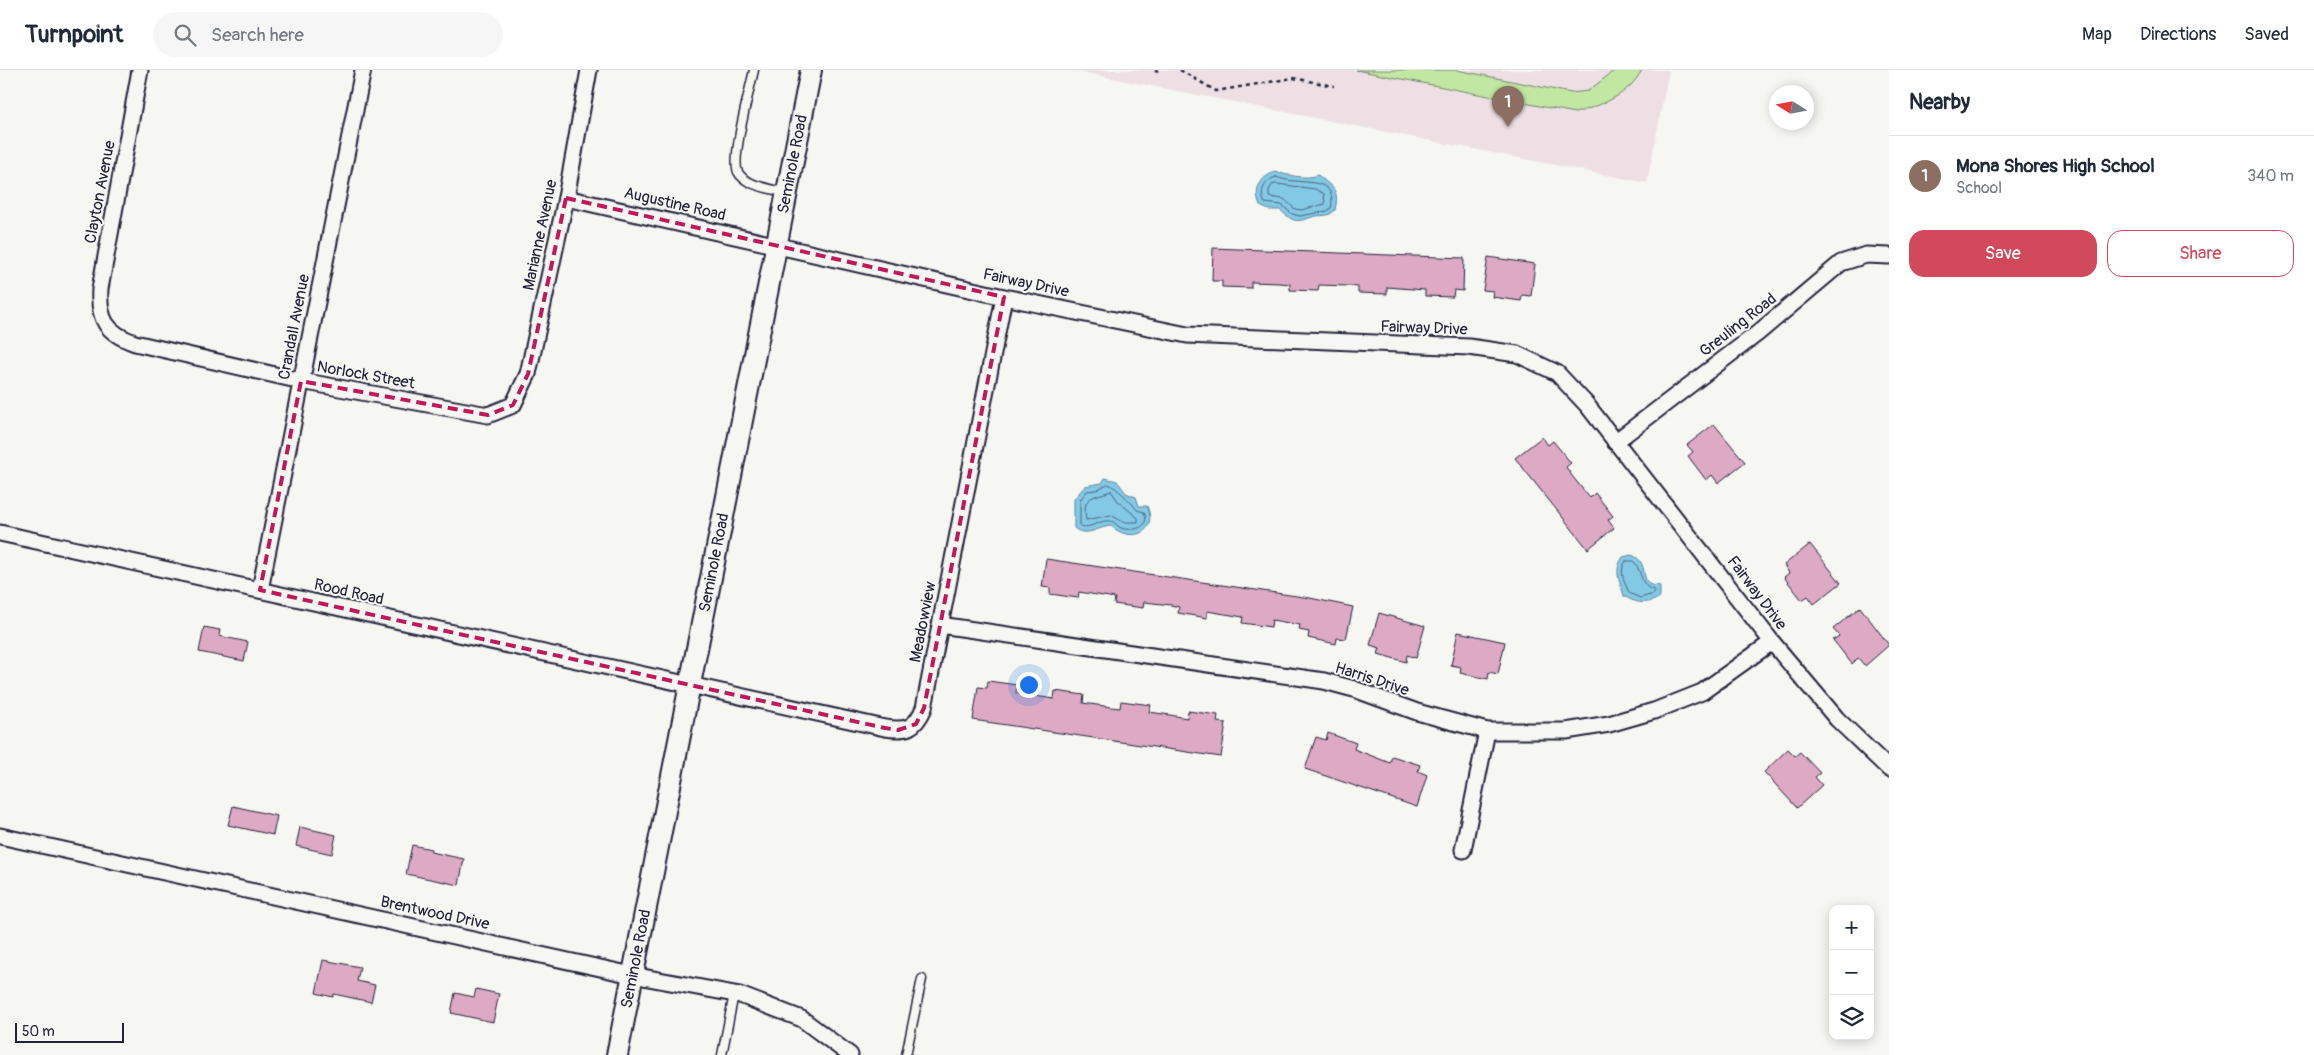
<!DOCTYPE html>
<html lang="en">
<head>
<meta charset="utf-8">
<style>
	body { margin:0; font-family:Pangolin,sans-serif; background:#f6f6f7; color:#1f2937 }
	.controls { position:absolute; right:15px; bottom:15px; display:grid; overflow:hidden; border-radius:10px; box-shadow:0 2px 12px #0003 }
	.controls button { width:45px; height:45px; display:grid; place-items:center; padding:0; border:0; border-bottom:1px solid #e0e1e3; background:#fff; color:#1f2937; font:25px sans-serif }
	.compass { position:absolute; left:1769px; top:15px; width:45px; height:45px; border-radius:50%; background:#fff; box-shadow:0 2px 12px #0003; rotate:281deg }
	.scale { position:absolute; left:15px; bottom:12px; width:109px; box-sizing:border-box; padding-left:5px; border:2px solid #22223b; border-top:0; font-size:14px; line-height:18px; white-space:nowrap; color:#22223b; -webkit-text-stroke:4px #f6f6f2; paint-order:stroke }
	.you { position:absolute; left:1028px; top:614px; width:18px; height:18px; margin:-12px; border:4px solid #fff; border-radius:50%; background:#1a73e8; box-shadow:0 0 0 8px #1a73e833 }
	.badge { display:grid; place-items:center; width:32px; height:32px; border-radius:50%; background:#d1495b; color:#fff; font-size:16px; font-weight:700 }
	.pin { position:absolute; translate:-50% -41px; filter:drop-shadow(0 1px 2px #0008) }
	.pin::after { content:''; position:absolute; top:26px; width:18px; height:15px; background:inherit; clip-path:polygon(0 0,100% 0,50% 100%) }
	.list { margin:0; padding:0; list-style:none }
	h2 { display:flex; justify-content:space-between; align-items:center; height:65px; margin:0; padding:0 20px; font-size:21px }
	h2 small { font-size:16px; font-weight:400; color:#747a83 }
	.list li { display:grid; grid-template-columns:32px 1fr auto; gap:15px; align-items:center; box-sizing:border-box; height:80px; padding:0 20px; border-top:1px solid #e0e1e3 }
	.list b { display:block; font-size:19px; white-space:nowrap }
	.list p { margin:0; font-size:16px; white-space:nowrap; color:#747a83 }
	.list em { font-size:16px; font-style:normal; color:#747a83 }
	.actions { display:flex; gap:10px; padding:15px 20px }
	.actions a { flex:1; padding:11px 0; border:1px solid #d1495b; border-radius:15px; text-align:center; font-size:18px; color:#d1495b }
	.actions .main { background:#d1495b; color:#fff }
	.icon { flex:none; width:28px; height:28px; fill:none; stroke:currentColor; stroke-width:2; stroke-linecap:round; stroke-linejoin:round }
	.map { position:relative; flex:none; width:1889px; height:985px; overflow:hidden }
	header { display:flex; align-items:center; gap:30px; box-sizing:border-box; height:70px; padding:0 25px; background:#fff; border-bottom:1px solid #e0e1e3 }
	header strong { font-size:24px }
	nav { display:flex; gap:28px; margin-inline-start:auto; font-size:18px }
	.search { width:350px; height:45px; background:#f6f6f7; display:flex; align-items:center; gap:12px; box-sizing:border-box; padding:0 18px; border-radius:28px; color:#747a83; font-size:19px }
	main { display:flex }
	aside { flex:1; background:#fff }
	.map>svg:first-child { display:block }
	.built { fill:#eedfe4 }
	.green { fill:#c1e7a2; stroke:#72846e }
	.water { fill:#83c8e4; stroke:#5c86a0 }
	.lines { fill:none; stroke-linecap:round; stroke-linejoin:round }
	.shore { stroke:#49647f; stroke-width:1 }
	.building { fill:#dda9c3; stroke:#22223b }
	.service-casing { stroke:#22223b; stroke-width:11 }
	.minor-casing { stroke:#22223b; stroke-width:19 }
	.tertiary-casing { stroke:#22223b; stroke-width:24 }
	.path { stroke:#22223b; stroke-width:2.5; stroke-dasharray:4 4; stroke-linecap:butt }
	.service { stroke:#f6f6f2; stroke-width:8 }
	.minor { stroke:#f6f6f2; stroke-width:15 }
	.tertiary { stroke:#f6f6f2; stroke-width:20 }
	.marked { fill:none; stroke:#c2185b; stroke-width:4; stroke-dasharray:10 6; stroke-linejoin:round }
	.labels { text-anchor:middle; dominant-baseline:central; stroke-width:4; stroke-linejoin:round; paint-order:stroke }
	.street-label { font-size:16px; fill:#22223b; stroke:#f6f6f2 }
</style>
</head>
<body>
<header>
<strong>Turnpoint</strong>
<div class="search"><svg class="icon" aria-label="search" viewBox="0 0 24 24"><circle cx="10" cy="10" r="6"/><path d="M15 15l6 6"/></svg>Search here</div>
<nav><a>Map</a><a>Directions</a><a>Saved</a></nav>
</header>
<main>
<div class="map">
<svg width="1889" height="985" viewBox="0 0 1889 985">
	<rect width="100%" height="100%" fill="#f6f6f2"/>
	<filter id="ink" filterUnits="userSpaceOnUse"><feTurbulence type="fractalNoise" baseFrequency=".02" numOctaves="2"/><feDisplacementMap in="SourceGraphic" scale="10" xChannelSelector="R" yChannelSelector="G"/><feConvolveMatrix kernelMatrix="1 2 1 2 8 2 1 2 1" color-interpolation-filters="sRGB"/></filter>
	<g filter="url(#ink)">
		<polygon class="built" points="1070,0 1669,0 1647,113"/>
		<path class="green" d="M1356,0h101l114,23 17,-2 27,-21h27c-14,26 -40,35 -67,43z"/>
		<g class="water">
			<path d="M1275,102c14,3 30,8 43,3 14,13 22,13 17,35 -7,8 -13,4 -23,7 -17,6 -18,5 -32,-7h-11l-9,-4c-7,-16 0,-29 15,-34z"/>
			<path d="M1105,408l12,3 9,12 10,4 3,9h8c12,28 -17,37 -36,20 -13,1 -25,12 -37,2v-29l11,-13 17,-3z"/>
			<path d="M1631,485c18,5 9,25 20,30 3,1 6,0 9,1v11c-13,8 -23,7 -36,-1 -4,-15 -11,-25 -1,-39z"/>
		</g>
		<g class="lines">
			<g class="shore">
				<path d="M1276,107c6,2 13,4 19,4 18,2 42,0 36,27l-4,3 -27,5 -8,-2 -10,-9 -17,-2c-7,-11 0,-23 11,-26z"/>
				<polygon points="1277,114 1315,119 1324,124 1325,134 1301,140 1295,139 1284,129 1269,127 1269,120 1272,115"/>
				<path d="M1108,414c8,2 25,20 29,26l7,2c7,16 -11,20 -23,16 -4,-2 -6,-6 -10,-7 -12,-2 -20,9 -31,5v-26l7,-9 9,-1z"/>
				<path d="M1111,421l7,10 20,17v4h-15l-12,-7 -25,5c-4,-25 6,-22 25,-29z"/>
				<path d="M1626,491h7c10,9 6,26 21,29v4l-14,4 -11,-5c-4,-11 -11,-21 -3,-32z"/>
			</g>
		</g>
		<g class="building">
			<polygon points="1213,178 1464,188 1463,221 1454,220 1453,227 1425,226 1425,220 1387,217 1387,224 1358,223 1358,217 1348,216 1319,215 1318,221 1290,220 1290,214 1280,213 1251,212 1251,218 1222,217 1222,211 1212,211"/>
			<polygon points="1488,187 1535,194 1531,226 1522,225 1521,231 1492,227 1493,221 1483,220"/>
			<polygon points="1714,354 1745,392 1718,413 1712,405 1706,410 1688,386 1693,382 1687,375"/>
			<polygon points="1542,367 1548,375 1553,371 1571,393 1566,397 1572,406 1590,428 1595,423 1613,446 1608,450 1614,458 1588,479 1515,388"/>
			<polygon points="1810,474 1841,513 1814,534 1808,526 1802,530 1784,507 1789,503 1784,495"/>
			<polygon points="1046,489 1310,528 1353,537 1346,569 1337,568 1336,574 1308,568 1309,562 1299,560 1300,555 1272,550 1271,557 1242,553 1243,547 1207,541 1207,548 1178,543 1179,537 1171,535 1144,532 1143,538 1114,534 1115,528 1079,522 1078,528 1050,524 1050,518 1042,517"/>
			<polygon points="1860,537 1889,575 1865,596 1858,588 1852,594 1833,570 1839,566 1833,559"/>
			<polygon points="1379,543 1425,556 1416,588 1407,585 1406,592 1378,584 1380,578 1370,575"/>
			<polygon points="204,557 220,560 219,566 248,572 244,591 199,582"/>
			<polygon points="1458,562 1505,572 1498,604 1489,602 1488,609 1460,603 1461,597 1451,595"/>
			<polygon points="988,611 1017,615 1016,623 1054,629 1055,621 1084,625 1083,633 1111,637 1120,638 1121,631 1151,635 1149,642 1170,645 1187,648 1188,641 1218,645 1217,652 1226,653 1221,687 973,650 978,617 987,618"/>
			<polygon points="1328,663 1356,673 1354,679 1390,693 1392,686 1420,695 1418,701 1427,705 1417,737 1305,699 1316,667 1326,670"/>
			<polygon points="1788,679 1795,686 1800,682 1820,703 1815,707 1822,715 1797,738 1764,702"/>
			<polygon points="233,736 277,746 273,765 228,755"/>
			<polygon points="300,757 336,765 332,784 296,776"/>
			<polygon points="412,775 431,779 431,782 464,789 459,815 406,804"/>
			<polygon points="323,890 360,897 357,911 375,915 371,932 334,924 333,927 316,923"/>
			<polygon points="476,919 499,924 493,952 451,943 455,923 474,927"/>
		</g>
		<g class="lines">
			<g class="service-casing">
				<g id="service">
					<path d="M754,0c-4,19 -23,87 -16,102 7,14 35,17 49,21"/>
					<polyline points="722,985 734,924"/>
					<polyline points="906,985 922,909"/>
				</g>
			</g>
			<g class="minor-casing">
				<g id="minor">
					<path d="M140,0l-40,219c-2,30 6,44 35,54l166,38 187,34 25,-10 15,-31 38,-176 23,-128"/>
					<polyline points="566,128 1004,227 1187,265 1469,277 1517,284 1557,303 1587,335 1772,572 1837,649 1889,699"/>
					<polyline points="1615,372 1758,263 1841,193 1866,185 1889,186"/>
					<path d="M0,463l885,195c21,3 30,1 39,-20l80,-411"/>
					<polyline points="260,520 363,0"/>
					<polyline points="940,555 1324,611 1354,619 1417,642 1487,661 1566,661 1609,654 1654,641 1702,622 1772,572"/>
					<polyline points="0,766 632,905 740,925 802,949 850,985"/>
					<polyline points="1463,780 1487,661"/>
				</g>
			</g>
			<g class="tertiary-casing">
				<g id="tertiary">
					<path id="s1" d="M617,985l194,-985"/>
				</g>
			</g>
			<g class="path">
				<polyline points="1180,0 1216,21 1293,8 1334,16"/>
				<polyline points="1155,2 1158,0"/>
			</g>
			<use href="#service" class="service"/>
			<use href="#minor" class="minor"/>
			<use href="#tertiary" class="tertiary"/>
		</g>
	</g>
	<path class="marked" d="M566,128l438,99 -80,411 -8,16 -18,6 -13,-2 -625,-138 41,-209 187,34 25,-10 15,-31z"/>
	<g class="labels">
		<g class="street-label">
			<text stroke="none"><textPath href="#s1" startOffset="908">Seminole Road</textPath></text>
			<text transform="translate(100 122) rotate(-79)">Clayton Avenue</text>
			<text transform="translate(675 134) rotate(13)">Augustine Road</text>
			<text transform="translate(540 165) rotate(-78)">Marianne Avenue</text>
			<text transform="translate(1026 213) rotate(12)">Fairway Drive</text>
			<text transform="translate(1738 255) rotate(-38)">Greuling Road</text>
			<text transform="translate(294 257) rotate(-79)">Crandall Avenue</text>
			<text transform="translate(1424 258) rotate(2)">Fairway Drive</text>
			<text transform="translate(366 305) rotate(10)">Norlock Street</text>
			<text stroke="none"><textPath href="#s1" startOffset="502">Seminole Road</textPath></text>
			<text transform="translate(349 522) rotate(13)">Rood Road</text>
			<text transform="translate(1757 523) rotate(53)">Fairway Drive</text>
			<text transform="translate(923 552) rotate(-79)">Meadowview</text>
			<text transform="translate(1372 609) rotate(18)">Harris Drive</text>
			<text transform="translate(435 843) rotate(12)">Brentwood Drive</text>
			<text stroke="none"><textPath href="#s1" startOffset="98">Seminole Road</textPath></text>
		</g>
	</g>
</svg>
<div class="controls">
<button>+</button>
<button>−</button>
<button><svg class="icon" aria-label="layers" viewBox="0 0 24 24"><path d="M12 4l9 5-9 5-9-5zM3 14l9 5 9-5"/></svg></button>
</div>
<svg class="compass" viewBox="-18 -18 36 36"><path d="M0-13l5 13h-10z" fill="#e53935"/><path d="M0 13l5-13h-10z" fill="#747a83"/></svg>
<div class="scale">50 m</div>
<div class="you"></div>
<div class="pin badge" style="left:1508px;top:57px;background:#8d6e63">1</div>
</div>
<aside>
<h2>Nearby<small></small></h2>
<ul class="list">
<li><span class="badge" style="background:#8d6e63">1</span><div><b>Mona Shores High School</b><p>School</p></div><em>340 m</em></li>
</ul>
<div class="actions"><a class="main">Save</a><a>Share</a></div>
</aside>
</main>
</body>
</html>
